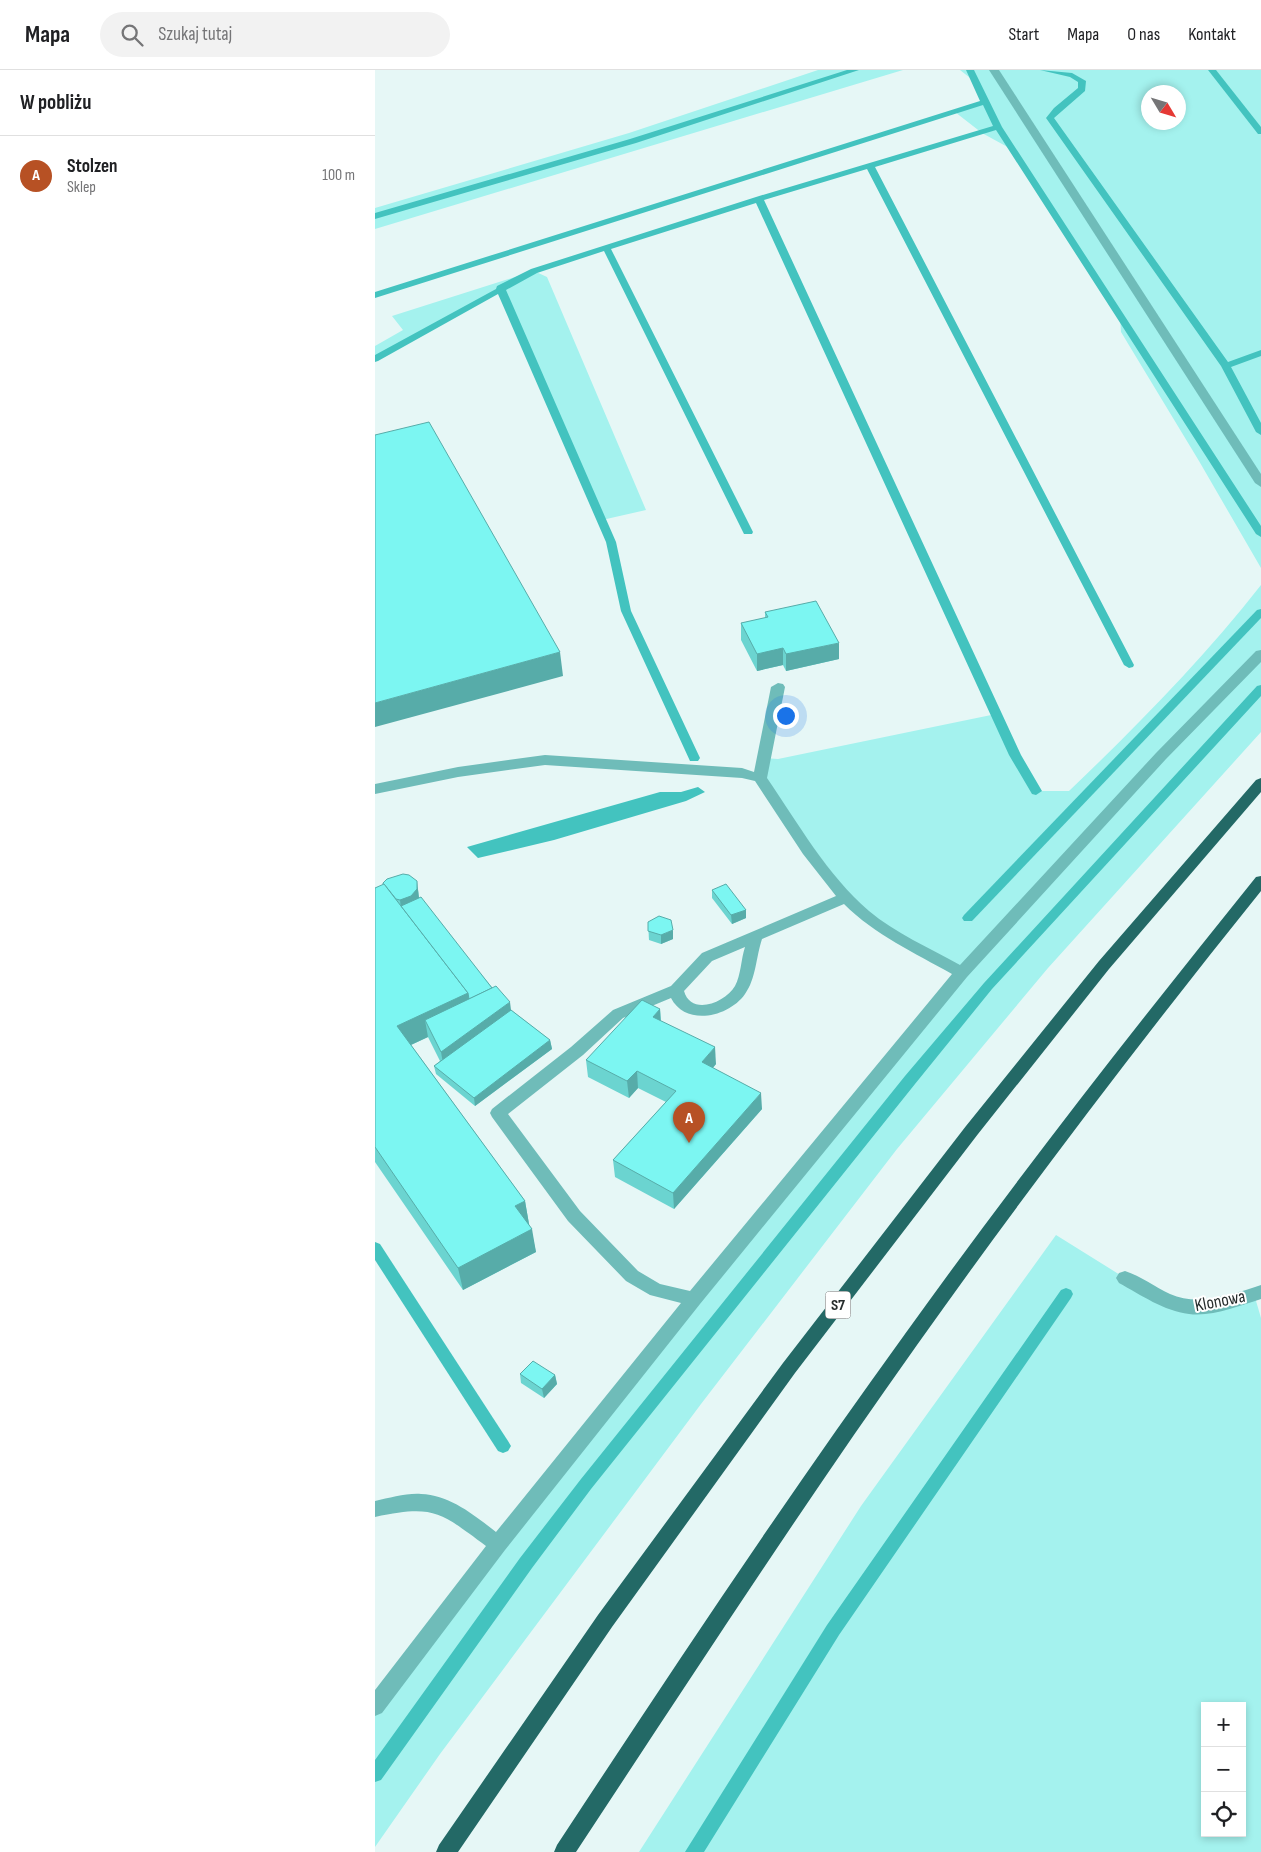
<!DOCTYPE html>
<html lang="pl">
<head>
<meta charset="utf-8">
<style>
	body { margin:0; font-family:"Sofia Sans Condensed",sans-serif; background:#f2f2f2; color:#202124 }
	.controls { position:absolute; right:15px; bottom:15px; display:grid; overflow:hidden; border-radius:0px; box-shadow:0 2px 8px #0003 }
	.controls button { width:45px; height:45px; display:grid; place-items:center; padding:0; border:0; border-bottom:1px solid #e0e0e0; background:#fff; color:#202124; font:25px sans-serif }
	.compass { position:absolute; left:766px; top:15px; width:45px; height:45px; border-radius:50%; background:#fff; box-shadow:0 2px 8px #0003; rotate:128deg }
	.you { position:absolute; left:410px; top:645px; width:18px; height:18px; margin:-12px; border:4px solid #fff; border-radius:50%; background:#1a73e8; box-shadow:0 0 0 8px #1a73e833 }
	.badge { display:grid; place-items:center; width:32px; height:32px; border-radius:50%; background:#b75124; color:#fff; font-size:16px; font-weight:700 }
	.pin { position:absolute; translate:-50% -41px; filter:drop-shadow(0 1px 2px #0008) }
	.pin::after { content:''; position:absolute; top:26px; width:18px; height:15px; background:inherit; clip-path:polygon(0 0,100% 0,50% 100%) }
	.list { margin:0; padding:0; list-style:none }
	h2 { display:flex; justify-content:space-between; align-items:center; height:65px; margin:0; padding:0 20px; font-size:21px }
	h2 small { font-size:16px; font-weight:400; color:#757577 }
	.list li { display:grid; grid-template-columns:32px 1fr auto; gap:15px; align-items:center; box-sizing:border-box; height:80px; padding:0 20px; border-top:1px solid #e0e0e0 }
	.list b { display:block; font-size:19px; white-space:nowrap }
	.list p { margin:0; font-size:16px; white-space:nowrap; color:#757577 }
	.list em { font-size:16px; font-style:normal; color:#757577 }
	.icon { flex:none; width:28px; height:28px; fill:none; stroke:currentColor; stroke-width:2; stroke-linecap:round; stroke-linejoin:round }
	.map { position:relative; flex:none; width:886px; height:1782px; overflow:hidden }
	header { display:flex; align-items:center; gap:30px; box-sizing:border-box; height:70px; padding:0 25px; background:#fff; border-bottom:1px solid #e0e0e0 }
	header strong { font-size:24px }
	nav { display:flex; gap:28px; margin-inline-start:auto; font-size:18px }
	.search { width:350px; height:45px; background:#f2f2f2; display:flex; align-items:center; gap:12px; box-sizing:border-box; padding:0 18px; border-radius:28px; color:#757577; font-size:19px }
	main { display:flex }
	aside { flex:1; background:#fff }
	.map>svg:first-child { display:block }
	.green { fill:#a4f2ee; fill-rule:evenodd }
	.water { fill:#43c3bf }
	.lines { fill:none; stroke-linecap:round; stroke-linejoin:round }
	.stream { fill:#43c3bf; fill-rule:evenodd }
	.minor { fill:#6fbcb9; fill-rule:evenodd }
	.highway { fill:#236966; fill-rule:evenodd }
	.wall { fill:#6bd4d0 }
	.shaded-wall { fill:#57aca9 }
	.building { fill:#7cf6f2; stroke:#57aca9 }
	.labels { text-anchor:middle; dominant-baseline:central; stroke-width:4; stroke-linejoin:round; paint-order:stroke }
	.shield { fill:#fff; stroke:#686c6c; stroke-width:1 }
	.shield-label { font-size:16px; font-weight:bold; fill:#272d2d }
	.street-label { font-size:18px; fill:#272d2d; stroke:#fff }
</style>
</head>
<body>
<header>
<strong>Mapa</strong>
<div class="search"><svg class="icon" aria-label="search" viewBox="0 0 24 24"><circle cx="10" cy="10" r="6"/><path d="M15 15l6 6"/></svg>Szukaj tutaj</div>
<nav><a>Start</a><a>Mapa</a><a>O nas</a><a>Kontakt</a></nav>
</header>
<main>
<aside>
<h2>W pobliżu<small></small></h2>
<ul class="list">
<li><span class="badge">A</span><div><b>Stolzen</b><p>Sklep</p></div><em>100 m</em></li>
</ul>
</aside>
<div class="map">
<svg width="886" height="1782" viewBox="0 0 886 1782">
	<rect width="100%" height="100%" fill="#e6f7f6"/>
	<g class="green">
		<polygon points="443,0 528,0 0,159 0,138 254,63"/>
		<path d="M585,0h301v498l-62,-107 -78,-129 -1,-16 -107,-166 -31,-17 -27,-21 30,-10 -11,-21zM774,22h30v30h-30z"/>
		<polygon points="159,201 172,207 271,440 227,450 125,218 0,289 0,276 28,260 17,246"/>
		<path d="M886,515v147l-213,236 -151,181 -196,255 -261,350 -65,93v-141l587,-733 -98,-58 -104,-137 4,-20 14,1 218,-45 19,41 21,36h33c68,-65 134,-132 192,-206z"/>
		<path d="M681,1165l69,43 50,26 79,-10 7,24v534h-622l222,-346zM830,1636h37v127h-37z"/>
	</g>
	<polygon class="water" points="323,717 330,722 311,731 179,770 103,788 92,777 285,722 306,722"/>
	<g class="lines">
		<g class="stream">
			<polygon points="472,0 484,0 261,73 0,149 0,143 255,69"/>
			<polygon points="591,0 599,0 627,57 886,456 886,467 881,464 621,60 500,97 759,595 758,597 754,598 749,595 492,99 389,130 646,685 667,721 661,725 657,724 634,685 381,133 236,179 378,462 377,464 369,464 368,462 229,181 162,203 131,220 241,472 256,541 325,688 323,691 315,691 246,541 231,472 123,224 3,291 0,292 0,285 121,219 122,216 156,199 381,127 618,56 608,35 0,228 0,222 605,31"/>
			<polygon points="665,0 697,3 711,11 710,21 679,48 853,292 886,280 886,286 856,297 886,353 886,365 881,362 846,296 671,48 679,38 703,18 703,12 695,7"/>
			<polygon points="833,0 841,0 886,57 886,64 883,64"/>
			<polygon points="886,539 886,548 597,851 589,851 587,848 589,845 882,540"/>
			<polygon points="886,615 886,626 617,919 540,1014 216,1419 157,1498 6,1710 0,1712 0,1690 145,1488 206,1409 530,1006 609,913 882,616"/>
			<polygon points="0,1172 5,1174 133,1371 136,1376 133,1381 128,1383 123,1381 0,1190"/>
			<polygon points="691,1218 696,1220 698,1224 696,1228 464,1565 329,1782 310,1782 452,1555 686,1220"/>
		</g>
		<g class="minor">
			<polygon points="614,0 624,0 886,404 886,417 880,413"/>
			<path d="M886,580v12l-95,97 -199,218 -267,327 -195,246 -123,163 -7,3v-26l111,-144c-47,-35 -53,-41 -111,-29v-16c15,-3 31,-8 46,-7 29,1 53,21 75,38l185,-229 -31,-8 -24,-14 -58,-60 -76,-104 -2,-4 2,-4 79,-62 42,-37 58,-24 31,-33 134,-57 -33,-42 -48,-73 -13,-3 -197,-13 -87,12 -83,17v-10l83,-17 87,-12 197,13 12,4 17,-85 7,-4 5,1 2,3 -18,91c31,45 60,97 102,133 26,22 61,37 91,54l196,-212 100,-102zM469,834c31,31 71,49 108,70l-262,317 -30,-7 -22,-13 -58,-60 -72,-97 75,-59 40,-37 48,-20c15,29 58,19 74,-4 11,-15 11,-37 17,-55zM370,877c-4,12 -4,28 -10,39 -10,17 -44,30 -51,5l28,-30z"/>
			<path d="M750,1201c16,5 30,16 45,23 29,13 63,0 91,-9v14c-22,7 -49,18 -72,15 -25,-3 -48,-19 -70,-31l-3,-5 3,-5z"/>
		</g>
		<g class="highway">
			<polygon points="886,708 886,722 734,899 603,1064 420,1303 237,1557 83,1782 61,1782 64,1775 223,1545 408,1293 591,1056 724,891 881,710"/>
			<path d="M886,806v15c-119,148 -234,299 -344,454 -118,166 -229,337 -341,507h-22l3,-7c113,-172 227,-344 348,-511 112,-156 230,-307 351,-457z"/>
		</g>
	</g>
	<g class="wall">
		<polygon points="390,542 464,589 411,601 408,595 382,601 366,570 366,553 390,548"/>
		<polygon points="0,818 43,820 44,828 43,829 136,940 175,970 177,979 100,1036 61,1004 59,996 65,991 53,967 36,975 150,1131 154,1154 161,1182 88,1220 0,1092"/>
		<polygon points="337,820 371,840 371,848 357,854 337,828"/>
		<polygon points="273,852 298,869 286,874 274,870"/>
		<polygon points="285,939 286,951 341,994 338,998 387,1039 299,1139 240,1107 238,1090 291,1032 263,1018 254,1028 213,1007 211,990"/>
		<polygon points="145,1304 180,1305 182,1314 169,1328 146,1313"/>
	</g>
	<g class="shaded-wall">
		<polygon points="464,573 464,589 411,601 411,584"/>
		<polygon points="408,578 408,595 382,601 382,584"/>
		<polygon points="185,582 188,606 0,657 0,633"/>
		<polygon points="42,811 44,828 37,835 26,839 25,830"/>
		<polygon points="371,840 371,848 357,854 356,845"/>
		<polygon points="298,860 298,869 286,874 286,865"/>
		<polygon points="93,923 96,937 50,950 53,967 27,979 22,956"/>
		<polygon points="135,932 137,948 69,999 66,982"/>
		<polygon points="285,939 286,956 278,947"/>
		<polygon points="175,970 177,979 100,1036 99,1028"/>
		<polygon points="340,977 341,994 328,1009 327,992"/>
		<polygon points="262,1001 263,1018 254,1028 252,1011"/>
		<polygon points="386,1023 387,1039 299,1139 298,1123"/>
		<polygon points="150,1131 154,1154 144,1159 140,1136"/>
		<polygon points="157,1159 161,1182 88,1220 83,1198"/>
		<polygon points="180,1305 182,1314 169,1328 167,1319"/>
	</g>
	<g class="building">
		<polygon points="54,352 185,582 0,633 0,365"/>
		<polygon points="441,531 464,573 411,584 408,578 382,584 366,553 393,547 390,542"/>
		<polygon points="28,804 34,805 42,811 42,819 36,826 25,830 21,829 9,814 8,814 8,813 12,809"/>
		<polygon points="9,814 93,923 22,956 150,1131 140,1136 157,1159 83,1198 0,1077 0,818"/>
		<polygon points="351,814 371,840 356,845 337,820"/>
		<polygon points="46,827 117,918 94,929 93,923 26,836"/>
		<polygon points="284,846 296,850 298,860 286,865 273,861 273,852"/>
		<polygon points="121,916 135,932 66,982 50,950"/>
		<polygon points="267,930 285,939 278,947 340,977 327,992 386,1023 298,1123 238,1090 301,1021 262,1001 252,1011 211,990"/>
		<polygon points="136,940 175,970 99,1028 59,996"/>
		<polygon points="158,1291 180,1305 167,1319 145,1304"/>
	</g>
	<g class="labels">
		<rect class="shield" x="450.5" y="1221.5" width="25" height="27" rx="4"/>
		<g class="shield-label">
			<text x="463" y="1235">S7</text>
		</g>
		<g class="street-label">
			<text transform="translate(845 1231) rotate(-11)">Klonowa</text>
		</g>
	</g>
</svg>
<div class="controls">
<button>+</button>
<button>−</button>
<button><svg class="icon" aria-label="locate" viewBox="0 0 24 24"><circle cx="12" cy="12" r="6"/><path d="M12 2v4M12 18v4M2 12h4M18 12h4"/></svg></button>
</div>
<svg class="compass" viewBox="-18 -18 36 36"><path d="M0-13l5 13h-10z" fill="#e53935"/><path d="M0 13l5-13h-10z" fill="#757577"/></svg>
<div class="you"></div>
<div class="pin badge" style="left:314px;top:1073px">A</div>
</div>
</main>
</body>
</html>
